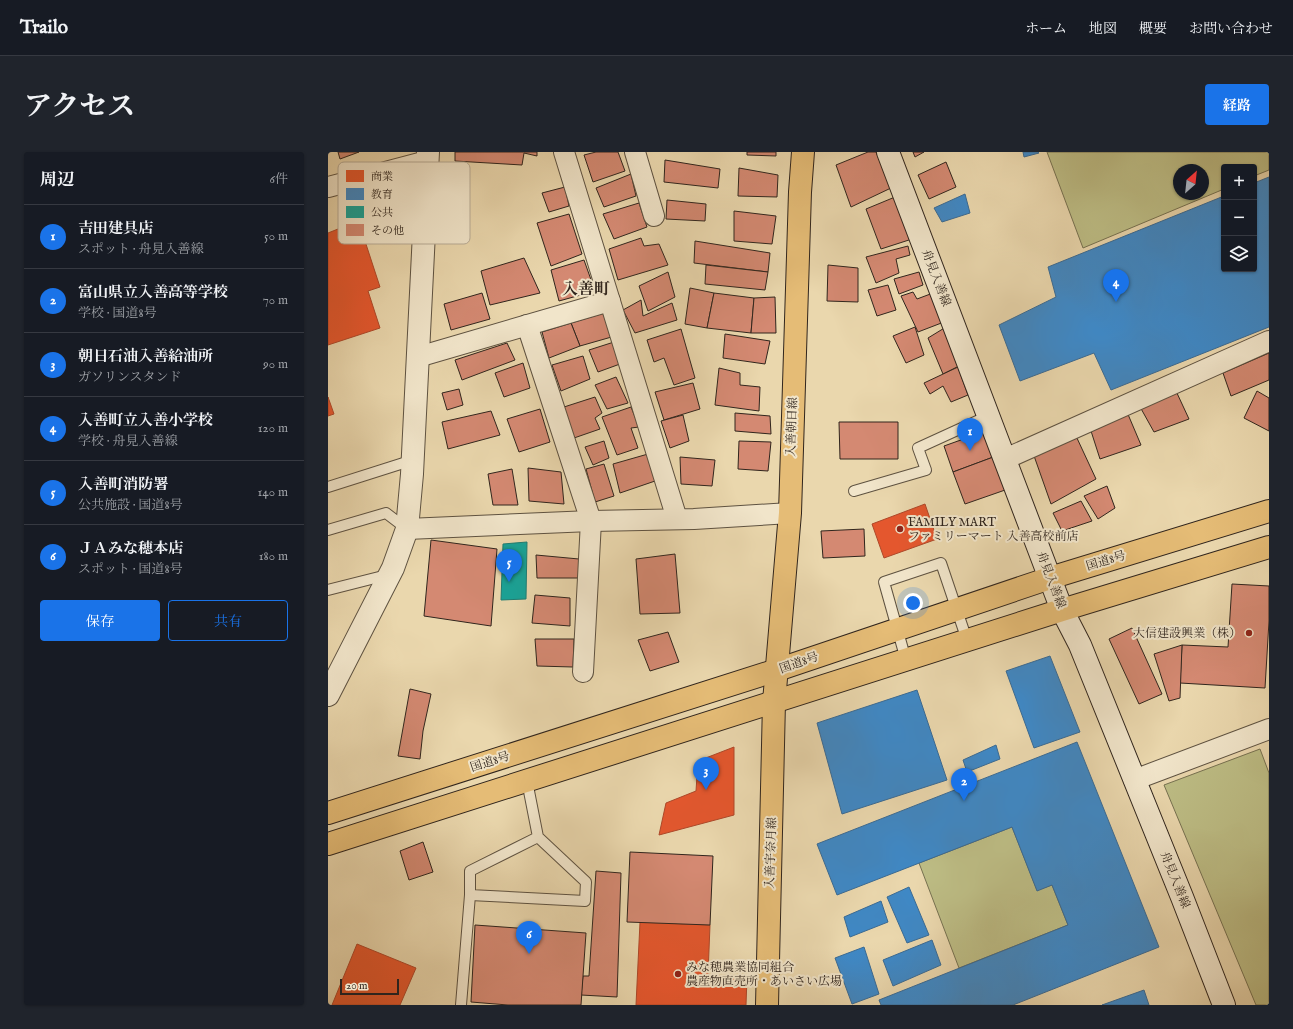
<!DOCTYPE html>
<html lang="ja">
<head>
<meta charset="utf-8">
<style>
	body { margin:0; font-family:"IM FELL English","Noto Serif JP",serif; background:#20242c; color:#f1f3f6 }
	.controls { position:absolute; right:12px; top:12px; display:grid; overflow:hidden; border-radius:4px; box-shadow:0 1px 3px #0004 }
	.controls button { width:36px; height:36px; display:grid; place-items:center; padding:0; border:0; border-bottom:1px solid #363941; background:#171b24; color:#f1f3f6; font:20px sans-serif }
	.compass { position:absolute; left:845px; top:12px; width:36px; height:36px; border-radius:50%; background:#171b24; box-shadow:0 1px 3px #0004; rotate:27deg }
	.scale { position:absolute; left:12px; bottom:10px; width:59px; box-sizing:border-box; padding-left:4px; border:2px solid #30251d; border-top:0; font-size:11px; line-height:14px; white-space:nowrap; color:#30251d; -webkit-text-stroke:3px #f1e5ca; paint-order:stroke }
	.you { position:absolute; left:585px; top:451px; width:14px; height:14px; margin:-10px; border:3px solid #fff; border-radius:50%; background:#1a73e8; box-shadow:0 0 0 6px #1a73e833 }
	.badge { display:grid; place-items:center; width:26px; height:26px; border-radius:50%; background:#1a73e8; color:#fff; font-size:13px; font-weight:700 }
	.pin { position:absolute; translate:-50% -33px; filter:drop-shadow(0 1px 2px #0008) }
	.pin::after { content:''; position:absolute; top:21px; width:14px; height:12px; background:inherit; clip-path:polygon(0 0,100% 0,50% 100%) }
	.list { margin:0; padding:0; list-style:none }
	h2 { display:flex; justify-content:space-between; align-items:center; height:52px; margin:0; padding:0 16px; font-size:17px }
	h2 small { font-size:13px; font-weight:400; color:#9ea1a6 }
	.list li { display:grid; grid-template-columns:26px 1fr auto; gap:12px; align-items:center; box-sizing:border-box; height:64px; padding:0 16px; border-top:1px solid #363941 }
	.list b { display:block; font-size:15px; white-space:nowrap }
	.list p { margin:0; font-size:13px; white-space:nowrap; color:#9ea1a6 }
	.list em { font-size:13px; font-style:normal; color:#9ea1a6 }
	.actions { display:flex; gap:8px; padding:12px 16px }
	.actions a { flex:1; padding:9px 0; border:1px solid #1a73e8; border-radius:4px; text-align:center; font-size:14px; color:#1a73e8 }
	.actions .main { background:#1a73e8; color:#fff }
	.icon { flex:none; width:22px; height:22px; fill:none; stroke:currentColor; stroke-width:2; stroke-linecap:round; stroke-linejoin:round }
	.map { position:relative; flex:none; width:941px; height:853px; overflow:hidden; border-radius:4px }
	header { display:flex; align-items:center; gap:24px; box-sizing:border-box; height:56px; padding:0 20px; background:#171b24; border-bottom:1px solid #363941 }
	header strong { font-size:19px }
	nav { display:flex; gap:22px; margin-inline-start:auto; font-size:14px }
	.intro { display:flex; align-items:center; justify-content:space-between; box-sizing:border-box; height:96px; padding:0 24px }
	h1 { margin:0; font-size:28px }
	.button { padding:10px 18px; border-radius:4px; background:#1a73e8; color:#fff; font-size:14px; font-weight:700 }
	main { display:flex; gap:24px; padding:0 24px }
	aside { flex:1; background:#171b24; border-radius:4px; box-shadow:0 1px 3px #0004 }
	.map>svg:first-child { display:block }
	.green { fill:#bdbd85; stroke:#767151; fill-rule:evenodd }
	.shops { fill:#e4572e; stroke:#ae4829 }
	.schools { fill:#3f88c5; stroke:#3a6a93 }
	.public { fill:#17a398; stroke:#1e7d73 }
	.building { fill:#d48972; stroke:#30251d }
	.lines { fill:none; stroke-linecap:round; stroke-linejoin:round }
	.service-casing { stroke:#5e5241; stroke-width:12 }
	.minor-casing { stroke:#5e5241; stroke-width:22 }
	.tertiary-casing { stroke:#5e5241; stroke-width:24 }
	.secondary-casing { stroke:#30251d; stroke-width:24 }
	.primary-casing { stroke:#30251d; stroke-width:24 }
	.trunk-casing { stroke:#30251d; stroke-width:24 }
	.service { stroke:#f1e5ca; stroke-width:10 }
	.minor { stroke:#f1e5ca; stroke-width:20 }
	.tertiary { stroke:#f1e5ca; stroke-width:22 }
	.secondary { stroke:#f1e5ca; stroke-width:22 }
	.primary { stroke:#e5bc76; stroke-width:22 }
	.trunk { stroke:#e5bc76; stroke-width:22 }
	.poi-dot { fill:#8f2418; stroke:#f1e5ca; stroke-width:1.5 }
	.labels { text-anchor:middle; dominant-baseline:central; stroke-width:4; stroke-linejoin:round; paint-order:stroke }
	.street-label { font-size:12px; fill:#30251d; stroke:#f1e5ca }
	.poi-label { font-size:12px; fill:#30251d; stroke:#f1e5ca; text-anchor:start }
	.district-label { font-size:16px; font-weight:bold; fill:#30251d; stroke:#f1e5ca }
	.key { fill:#f1e5ca; stroke:#b7ab96; stroke-width:1 }
	.key-label { font-size:11px; fill:#30251d }
</style>
</head>
<body>
<header>
<strong>Trailo</strong>
<nav><a>ホーム</a><a>地図</a><a>概要</a><a>お問い合わせ</a></nav>
</header>
<div class="intro"><h1>アクセス</h1><a class="button">経路</a></div>
<main>
<aside>
<h2>周辺<small>6件</small></h2>
<ul class="list">
<li><span class="badge">1</span><div><b>吉田建具店</b><p>スポット · 舟見入善線</p></div><em>50 m</em></li>
<li><span class="badge">2</span><div><b>富山県立入善高等学校</b><p>学校 · 国道8号</p></div><em>70 m</em></li>
<li><span class="badge">3</span><div><b>朝日石油入善給油所</b><p>ガソリンスタンド</p></div><em>90 m</em></li>
<li><span class="badge">4</span><div><b>入善町立入善小学校</b><p>学校 · 舟見入善線</p></div><em>120 m</em></li>
<li><span class="badge">5</span><div><b>入善町消防署</b><p>公共施設 · 国道8号</p></div><em>140 m</em></li>
<li><span class="badge">6</span><div><b>ＪＡみな穂本店</b><p>スポット · 国道8号</p></div><em>180 m</em></li>
</ul>
<div class="actions"><a class="main">保存</a><a>共有</a></div>
</aside>
<div class="map">
<svg width="941" height="853" viewBox="0 0 941 853">
	<rect width="100%" height="100%" fill="#ead7ad"/>
	<filter id="stains"><feTurbulence type="fractalNoise" baseFrequency=".005" numOctaves="4"/><feColorMatrix values="0 0 0 0 .2 0 0 0 0 .09 0 0 0 0 .02 0 0 0 .5 -.17"/></filter>
	<radialGradient id="worn" r=".72"><stop offset=".6" stop-color="#630" stop-opacity="0"/><stop offset="1" stop-color="#630" stop-opacity=".3"/></radialGradient>
	<g class="green">
		<path d="M719,0h222v18l-15,6v-9h-30v22l-141,59zM851,18h24v24h-24z"/>
		<polygon points="932,597 941,621 941,853 928,853 836,633"/>
		<polygon points="684,675 709,738 724,733 740,773 631,816 591,711"/>
	</g>
	<g class="shops">
		<polygon points="10,77 14,89 35,83 52,135 40,139 52,176 0,193 0,81"/>
		<polygon points="0,245 6,262 0,264"/>
		<polygon points="597,352 609,387 556,406 544,372"/>
		<polygon points="406,595 406,663 331,683 338,651 368,639 370,609"/>
		<polygon points="312,770 382,773 380,823 419,825 418,853 308,853"/>
		<polygon points="29,792 88,816 72,853 4,853"/>
	</g>
	<g class="schools">
		<polygon points="695,0 710,0 711,1 696,5"/>
		<polygon points="941,25 941,175 783,238 766,201 692,229 671,173 728,145 720,115 896,44 896,117 926,117 926,31"/>
		<polygon points="637,42 642,61 614,70 606,56"/>
		<polygon points="722,504 752,580 706,596 678,519"/>
		<polygon points="589,538 619,628 514,662 489,571"/>
		<polygon points="749,590 831,795 685,853 553,853 551,848 740,773 724,733 709,739 684,675 509,743 489,692"/>
		<polygon points="668,593 672,607 639,620 635,608"/>
		<polygon points="581,735 601,783 579,791 559,745"/>
		<polygon points="553,749 560,770 522,785 516,765"/>
		<polygon points="604,788 613,813 565,834 555,808"/>
		<polygon points="536,795 551,842 524,852 507,806"/>
		<polygon points="816,838 821,853 774,853"/>
	</g>
	<polygon class="public" points="199,390 198,447 173,448 175,392"/>
	<g class="building">
		<polygon points="10,0 31,0 12,7"/>
		<polygon points="127,0 209,0 209,4 196,1 194,13 127,9"/>
		<polygon points="268,0 290,0 297,19 265,30 256,3"/>
		<polygon points="419,0 448,0 448,4 419,3"/>
		<polygon points="540,0 548,0 563,36 523,55 508,13"/>
		<polygon points="585,0 596,0 587,5"/>
		<polygon points="337,8 392,17 390,36 336,30"/>
		<polygon points="618,10 628,35 601,47 590,23"/>
		<polygon points="411,16 450,23 449,45 410,44"/>
		<polygon points="303,22 308,44 276,55 268,36"/>
		<polygon points="237,35 241,54 221,60 214,41"/>
		<polygon points="567,45 584,87 553,97 538,57"/>
		<polygon points="339,48 378,52 377,69 338,67"/>
		<polygon points="311,51 319,75 286,87 275,62"/>
		<polygon points="406,59 448,64 444,92 406,89"/>
		<polygon points="241,62 254,102 223,114 209,71"/>
		<polygon points="313,86 316,94 331,92 340,113 290,128 281,97"/>
		<polygon points="367,89 442,101 440,120 366,111"/>
		<polygon points="580,94 582,103 568,107 571,121 548,131 538,105"/>
		<polygon points="196,106 212,141 162,153 153,119"/>
		<polygon points="256,108 267,139 231,149 223,118"/>
		<polygon points="378,113 440,120 437,138 377,132"/>
		<polygon points="500,113 530,116 530,150 499,149"/>
		<polygon points="340,120 347,145 320,159 311,134"/>
		<polygon points="591,120 595,133 571,142 566,127"/>
		<polygon points="560,133 568,158 549,164 540,138"/>
		<polygon points="362,136 386,141 379,176 357,172"/>
		<polygon points="585,140 589,147 605,141 616,170 590,180 573,144"/>
		<polygon points="154,141 162,167 123,178 116,152"/>
		<polygon points="386,141 426,146 423,181 379,176"/>
		<polygon points="447,145 448,181 423,181 426,146"/>
		<polygon points="313,148 315,164 344,151 349,168 307,181 295,158"/>
		<polygon points="276,161 287,184 252,194 243,171"/>
		<polygon points="243,171 252,194 221,206 214,180"/>
		<polygon points="587,175 596,203 578,211 565,184"/>
		<polygon points="618,175 633,213 615,222 600,186"/>
		<polygon points="353,177 367,226 346,233 336,206 326,210 319,188"/>
		<polygon points="397,182 442,189 437,212 395,206"/>
		<polygon points="286,190 292,212 270,220 261,198"/>
		<polygon points="179,191 187,208 134,228 127,208"/>
		<polygon points="941,201 941,228 903,244 895,221"/>
		<polygon points="255,204 262,227 233,239 224,213"/>
		<polygon points="195,211 202,236 176,245 167,221"/>
		<polygon points="630,215 640,243 623,250 615,234 602,242 596,231"/>
		<polygon points="391,216 412,221 412,233 432,235 431,259 387,253"/>
		<polygon points="288,225 300,251 279,257 267,233"/>
		<polygon points="365,231 372,257 336,268 327,240"/>
		<polygon points="131,237 135,253 119,258 114,241"/>
		<polygon points="848,239 861,267 826,280 811,253"/>
		<polygon points="929,239 941,246 941,279 916,266"/>
		<polygon points="267,245 274,261 267,266 272,277 246,286 236,255"/>
		<polygon points="303,255 311,275 303,276 310,296 289,303 274,265"/>
		<polygon points="212,257 222,290 191,300 179,267"/>
		<polygon points="163,259 172,283 120,297 114,270"/>
		<polygon points="799,260 813,293 772,307 763,279"/>
		<polygon points="407,261 442,264 443,282 407,279"/>
		<polygon points="355,263 361,289 342,296 333,269"/>
		<polygon points="511,270 570,270 570,307 512,307"/>
		<polygon points="658,279 668,304 625,320 616,294"/>
		<polygon points="748,284 768,327 723,352 705,301"/>
		<polygon points="276,289 281,306 265,313 257,295"/>
		<polygon points="411,289 443,290 440,319 410,317"/>
		<polygon points="320,302 330,328 292,341 285,312"/>
		<polygon points="668,304 680,337 637,352 625,320"/>
		<polygon points="352,305 387,308 384,334 353,332"/>
		<polygon points="276,312 286,344 267,350 258,317"/>
		<polygon points="200,316 233,320 236,352 201,349"/>
		<polygon points="184,317 190,353 165,353 160,322"/>
		<polygon points="779,334 787,356 770,367 756,344"/>
		<polygon points="753,349 764,369 734,379 725,361"/>
		<polygon points="536,377 537,404 495,406 493,379"/>
		<polygon points="103,388 169,397 163,474 96,464"/>
		<polygon points="347,402 352,461 312,462 308,407"/>
		<polygon points="208,403 251,407 252,426 209,426"/>
		<polygon points="904,432 941,434 941,469 937,536 852,531 854,493 900,495"/>
		<polygon points="207,443 242,446 242,474 204,471"/>
		<polygon points="804,476 834,542 811,552 781,487"/>
		<polygon points="340,480 351,510 322,519 310,488"/>
		<polygon points="207,487 246,487 245,515 209,514"/>
		<polygon points="854,493 852,546 841,549 826,502"/>
		<polygon points="82,537 103,542 95,579 92,607 70,604"/>
		<polygon points="95,690 105,720 81,728 72,699"/>
		<polygon points="302,700 385,704 382,773 299,770"/>
		<polygon points="268,719 293,721 289,845 253,843 255,824 261,824"/>
		<polygon points="147,773 258,781 253,853 180,853 143,850"/>
	</g>
	<g class="lines">
		<g class="service-casing">
			<g id="service">
				<polyline points="0,335 85,308"/>
				<polyline points="526,339 598,318 590,296 660,264"/>
				<polyline points="0,378 58,361 79,377"/>
				<polyline points="0,438 59,423"/>
				<polyline points="578,508 556,430 613,411 639,488"/>
				<polyline points="199,629 210,685 142,719 142,743 257,749 258,730 210,685"/>
				<polyline points="133,853 142,743"/>
			</g>
		</g>
		<g class="minor-casing">
			<g id="minor">
				<polyline points="236,0 349,367"/>
				<polyline points="307,0 326,64"/>
				<polyline points="0,35 99,9"/>
				<polyline points="199,173 263,369 255,520"/>
				<polyline points="90,205 282,149"/>
				<polyline points="677,307 941,189"/>
				<polyline points="79,377 263,369 366,367 462,361"/>
				<polyline points="806,628 941,577"/>
			</g>
		</g>
		<g class="tertiary-casing">
			<polyline id="tertiary" points="0,543 65,416 79,377 84,322 100,0"/>
		</g>
		<g class="secondary-casing">
			<polyline id="secondary" points="560,0 734,458 752,493 854,745 896,853"/>
		</g>
		<g class="primary-casing">
			<polyline id="primary" points="439,853 446,550 462,361 472,40 475,0"/>
		</g>
		<g class="trunk-casing">
			<g id="trunk">
				<polyline points="0,661 449,518 722,426 941,359"/>
				<polyline points="0,692 734,458 941,395"/>
			</g>
		</g>
		<use href="#service" class="service"/>
		<use href="#minor" class="minor"/>
		<use href="#tertiary" class="tertiary"/>
		<use href="#secondary" class="secondary"/>
		<use href="#primary" class="primary"/>
		<use href="#trunk" class="trunk"/>
	</g>
	<g class="poi-dot">
		<circle cx="572" cy="377" r="4"/>
		<circle cx="921" cy="481" r="4"/>
		<circle cx="350" cy="822" r="4"/>
	</g>
	<g class="labels">
		<g class="street-label">
			<text transform="translate(608 126) rotate(69)">舟見入善線</text>
			<text transform="translate(464 275) rotate(-88)">入善朝日線</text>
			<text transform="translate(778 409) rotate(-17)">国道8号</text>
			<text transform="translate(723 428) rotate(69)">舟見入善線</text>
			<text transform="translate(471 511) rotate(-19)">国道8号</text>
			<text transform="translate(162 610) rotate(-18)">国道8号</text>
			<text transform="translate(443 701) rotate(-88)">入善宇奈月線</text>
			<text transform="translate(847 728) rotate(68)">舟見入善線</text>
		</g>
		<g class="poi-label">
			<text x="580" y="370">FAMILY MART<tspan x="580" dy="14">ファミリーマート 入善高校前店</tspan></text>
			<text x="913" y="481" text-anchor="end">大信建設興業（株）</text>
			<text x="358" y="815">みな穂農業協同組合<tspan x="358" dy="14">農産物直売所・あいさい広場</tspan></text>
		</g>
		<g class="district-label">
			<text x="258" y="138">入善町</text>
		</g>
	</g>
	<rect x="10" y="10" width="132" height="82" rx="6" class="key"/>
	<rect x="18" y="18" width="18" height="12" fill="#e4572e"/>
	<rect x="18" y="36" width="18" height="12" fill="#3f88c5"/>
	<rect x="18" y="54" width="18" height="12" fill="#17a398"/>
	<rect x="18" y="72" width="18" height="12" fill="#d48972"/>
	<g class="key-label">
		<text x="43" y="28">商業</text>
		<text x="43" y="46">教育</text>
		<text x="43" y="64">公共</text>
		<text x="43" y="82">その他</text>
	</g>
	<rect width="100%" height="100%" filter="url(#stains)"/>
	<rect width="100%" height="100%" fill="url(#worn)"/>
</svg>
<div class="controls">
<button>+</button>
<button>−</button>
<button><svg class="icon" aria-label="layers" viewBox="0 0 24 24"><path d="M12 4l9 5-9 5-9-5zM3 14l9 5 9-5"/></svg></button>
</div>
<svg class="compass" viewBox="-18 -18 36 36"><path d="M0-13l5 13h-10z" fill="#e53935"/><path d="M0 13l5-13h-10z" fill="#9ea1a6"/></svg>
<div class="scale">20 m</div>
<div class="you"></div>
<div class="pin badge" style="left:642px;top:299px">1</div>
<div class="pin badge" style="left:636px;top:649px">2</div>
<div class="pin badge" style="left:378px;top:638px">3</div>
<div class="pin badge" style="left:788px;top:150px">4</div>
<div class="pin badge" style="left:181px;top:430px">5</div>
<div class="pin badge" style="left:201px;top:802px">6</div>
</div>
</main>
</body>
</html>
